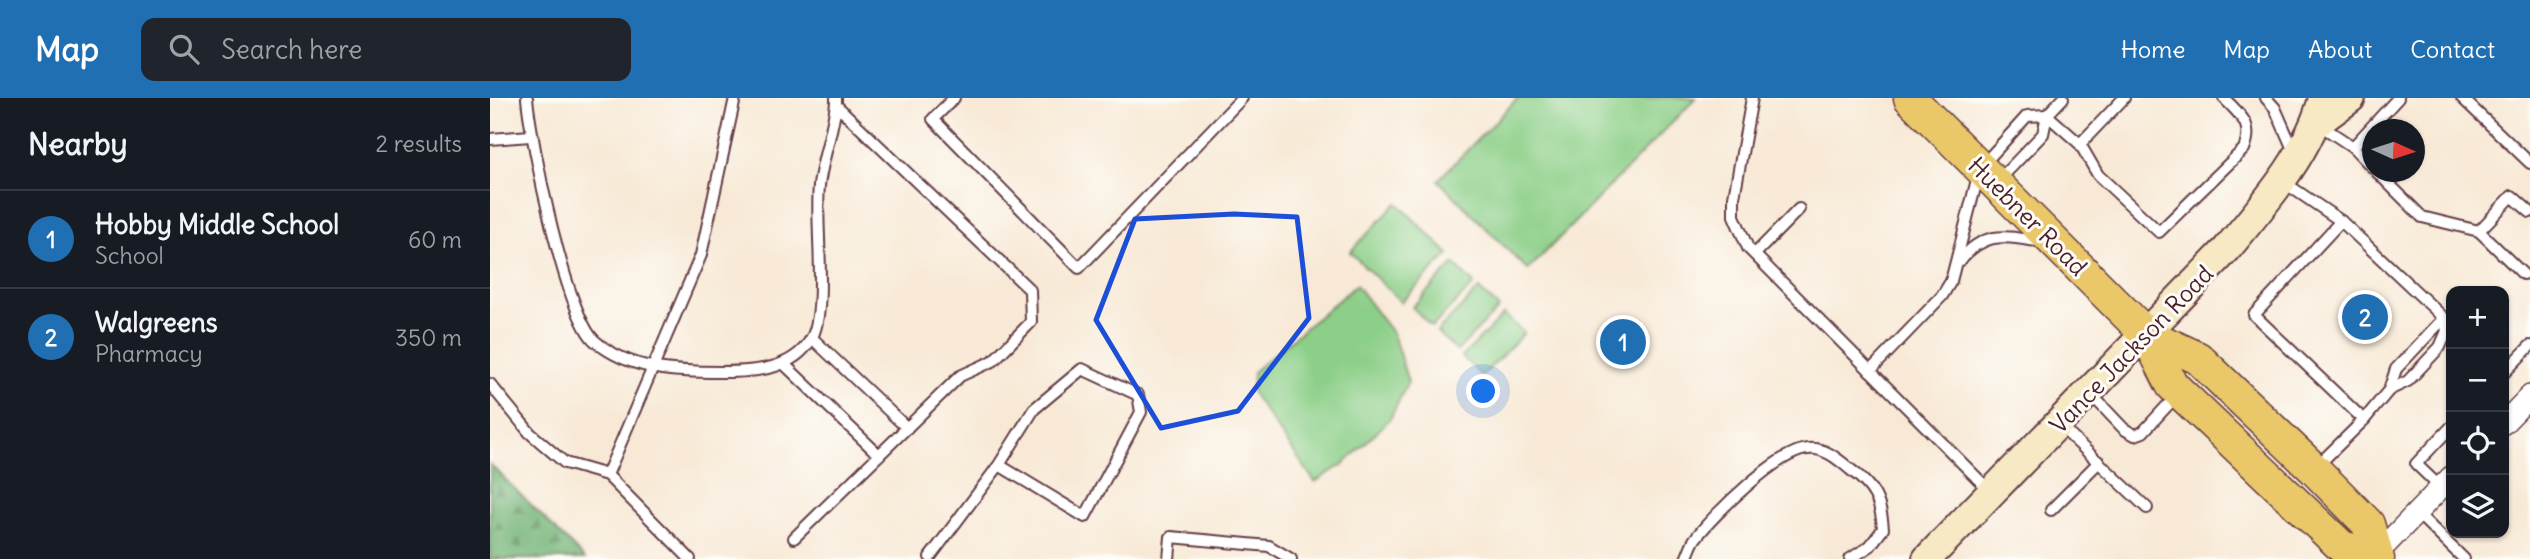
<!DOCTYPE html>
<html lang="en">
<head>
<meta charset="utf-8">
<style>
	body { margin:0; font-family:Delius,sans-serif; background:#20242c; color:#f1f3f6 }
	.controls { position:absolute; right:21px; bottom:21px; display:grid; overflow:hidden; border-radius:14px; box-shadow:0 2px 5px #0004 }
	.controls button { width:63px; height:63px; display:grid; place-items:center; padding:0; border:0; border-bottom:2px solid #363941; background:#171b24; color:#f1f3f6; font:35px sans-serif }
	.compass { position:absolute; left:1872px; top:21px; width:63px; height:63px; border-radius:50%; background:#171b24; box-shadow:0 2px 5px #0004; rotate:93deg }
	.you { position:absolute; left:994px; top:294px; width:24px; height:24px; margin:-18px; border:5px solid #fff; border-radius:50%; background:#1a73e8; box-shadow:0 0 0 10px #1a73e833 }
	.badge { display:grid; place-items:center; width:46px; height:46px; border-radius:50%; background:#1f6fb2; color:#fff; font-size:23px; font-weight:700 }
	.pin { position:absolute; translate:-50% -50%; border:4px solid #fff; box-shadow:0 2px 7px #0006 }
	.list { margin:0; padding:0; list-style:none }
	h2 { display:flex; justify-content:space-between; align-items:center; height:91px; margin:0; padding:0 28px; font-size:30px }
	h2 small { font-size:23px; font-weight:400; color:#9ea1a6 }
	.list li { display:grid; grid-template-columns:46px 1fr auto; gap:21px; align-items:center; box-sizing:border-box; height:98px; padding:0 28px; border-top:2px solid #363941 }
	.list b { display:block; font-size:26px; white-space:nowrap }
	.list p { margin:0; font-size:23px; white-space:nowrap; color:#9ea1a6 }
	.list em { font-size:23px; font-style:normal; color:#9ea1a6 }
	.icon { flex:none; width:38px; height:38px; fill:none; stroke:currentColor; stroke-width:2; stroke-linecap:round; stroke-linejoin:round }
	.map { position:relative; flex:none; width:2040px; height:461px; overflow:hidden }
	header { display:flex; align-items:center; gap:42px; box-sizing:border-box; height:98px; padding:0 35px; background:#1f6fb2; color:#fff }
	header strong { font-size:33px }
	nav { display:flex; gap:38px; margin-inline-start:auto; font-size:24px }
	.search { width:490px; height:63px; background:#20242c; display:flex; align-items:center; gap:18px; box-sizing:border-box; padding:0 24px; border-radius:14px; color:#9ea1a6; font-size:26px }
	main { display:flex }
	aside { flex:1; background:#171b24 }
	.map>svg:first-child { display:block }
	.forest { fill:url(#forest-firs); stroke:#5e6850; stroke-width:2 }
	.pitch { fill:#8ccf88; stroke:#6b775a; stroke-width:2 }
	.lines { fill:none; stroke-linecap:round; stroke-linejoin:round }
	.lane-casing { stroke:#643d45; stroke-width:14 }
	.street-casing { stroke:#643d45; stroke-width:24 }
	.secondary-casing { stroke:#643d45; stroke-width:32 }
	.primary-casing { stroke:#643d45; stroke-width:35 }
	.lane { stroke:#fff; stroke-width:10 }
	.street { stroke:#fff; stroke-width:21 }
	.secondary { stroke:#f7e9c3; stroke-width:28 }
	.primary { stroke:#eac769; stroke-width:32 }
	.marked { fill:none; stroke:#1d4ed8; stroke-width:5; stroke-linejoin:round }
	.labels { text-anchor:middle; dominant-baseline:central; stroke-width:6; stroke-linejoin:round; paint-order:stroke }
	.street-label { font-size:24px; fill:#4a1f2b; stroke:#fdfcf7 }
</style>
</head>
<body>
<header>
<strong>Map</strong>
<div class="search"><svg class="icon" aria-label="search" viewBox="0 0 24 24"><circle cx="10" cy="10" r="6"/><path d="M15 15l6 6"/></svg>Search here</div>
<nav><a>Home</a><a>Map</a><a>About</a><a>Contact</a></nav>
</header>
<main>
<aside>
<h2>Nearby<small>2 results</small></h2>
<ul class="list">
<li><span class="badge">1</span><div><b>Hobby Middle School</b><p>School</p></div><em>60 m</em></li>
<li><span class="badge">2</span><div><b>Walgreens</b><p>Pharmacy</p></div><em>350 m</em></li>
</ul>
</aside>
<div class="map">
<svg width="2040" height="461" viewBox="0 0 2040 461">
	<defs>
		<pattern id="forest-firs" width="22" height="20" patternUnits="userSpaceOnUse" patternTransform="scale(1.75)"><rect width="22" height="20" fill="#71b274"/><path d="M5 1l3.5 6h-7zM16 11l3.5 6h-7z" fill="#5f905f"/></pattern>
	</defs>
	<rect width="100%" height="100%" fill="#fdfcf7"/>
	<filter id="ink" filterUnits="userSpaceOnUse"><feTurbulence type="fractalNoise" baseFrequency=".0143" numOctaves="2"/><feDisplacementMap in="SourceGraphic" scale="14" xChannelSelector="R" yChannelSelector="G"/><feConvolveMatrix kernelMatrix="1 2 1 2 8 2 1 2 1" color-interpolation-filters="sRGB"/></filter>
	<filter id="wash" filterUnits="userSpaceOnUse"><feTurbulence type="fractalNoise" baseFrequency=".00686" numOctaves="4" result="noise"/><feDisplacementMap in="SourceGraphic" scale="28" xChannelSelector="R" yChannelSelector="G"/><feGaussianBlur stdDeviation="1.57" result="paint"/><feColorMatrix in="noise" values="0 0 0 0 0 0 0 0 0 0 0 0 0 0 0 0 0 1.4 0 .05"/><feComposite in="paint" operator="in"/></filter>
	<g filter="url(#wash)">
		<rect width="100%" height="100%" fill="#f8e9d6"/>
		<polygon class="forest" points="0,366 95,461 0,461"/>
		<g class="pitch">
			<polygon points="1028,0 1206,0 1038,172 948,82"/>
			<polygon points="907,105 959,156 911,204 860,154"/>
			<polygon points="964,166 984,186 942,229 922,209"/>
			<polygon points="866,187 903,236 918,284 900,321 855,365 825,384 762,295 763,274"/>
			<polygon points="989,191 1009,210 967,253 947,234"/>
			<polygon points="1014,216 1034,235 992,278 972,259"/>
		</g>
	</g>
	<g filter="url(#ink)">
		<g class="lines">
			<g class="lane-casing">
				<g id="lane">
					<path d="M37,0c4,44 39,218 68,243 35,30 83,31 126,31 33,0 72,-2 90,-33 17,-28 4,-115 8,-153 2,-24 18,-68 17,-88"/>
					<polyline points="464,0 443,21 589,170 752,0"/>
					<polyline points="1262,0 1244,99 1244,118 1258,150 1500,393"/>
					<polyline points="1776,0 1785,10 1805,56"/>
					<polyline points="1972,0 2040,65"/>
					<polyline points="1827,25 1863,49 1882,69"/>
					<polyline points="0,41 41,38"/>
					<polyline points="1590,46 1634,0"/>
					<polyline points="1863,49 1908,0"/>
					<polyline points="1887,74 1932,119 1989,133"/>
					<polyline points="1792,83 1851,123 1954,220 1957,233 1950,249 1918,283 1899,292 1874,322 1826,369"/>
					<polyline points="1507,84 1553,36 1557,17 1573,0"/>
					<polyline points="1851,123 1764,217 1874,322"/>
					<polyline points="1265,156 1309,111"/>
					<path d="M1470,162c27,-31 46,-23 83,-18"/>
					<polyline points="2033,176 1989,133 2022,98 2040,114"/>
					<polyline points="322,240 417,330"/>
					<polyline points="294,266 389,357"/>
					<path d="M1380,273l72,-75 9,-15 29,-113 47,-52 20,-1 33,29 18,31 61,57 85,-83c10,-25 -3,-33 -20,-51"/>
					<polyline points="2014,275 2040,248"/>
					<polyline points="0,286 40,335 75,365 117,377 200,461"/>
					<polyline points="1899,292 1906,271 1954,220"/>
					<polyline points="1599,294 1634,331 1645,337 1653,334 1688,296"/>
					<polyline points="1568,326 1657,410"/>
					<polyline points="117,377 211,157 245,0"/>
					<polyline points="1951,390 1926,366 1961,329"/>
					<polyline points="1561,412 1609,364"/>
					<polyline points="1927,415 1974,461"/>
					<polyline points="304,440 470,278 503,263 541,224 540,192 346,7"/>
					<polyline points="440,459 509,367 595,419 651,314 648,297 592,271 544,311 509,367"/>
					<polyline points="679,461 681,439 779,448 801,461"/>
					<path d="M1196,461c3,-6 5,-14 9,-20 18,-24 83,-88 113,-90 17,-2 31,11 43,21 23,17 30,31 32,59l-13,17 -20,13"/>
				</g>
			</g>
			<g class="street-casing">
				<g id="street">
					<polyline points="2014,325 2040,298"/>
					<polyline points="1882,461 1961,379"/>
				</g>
			</g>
			<g class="secondary-casing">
				<g id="secondary">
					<polyline points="1827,25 1861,0"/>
					<path d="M1437,461l300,-310c36,-44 82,-95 96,-151"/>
				</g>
			</g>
			<g class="primary-casing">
				<g id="primary">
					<polyline points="1420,0 1656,236 1682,287 1852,449 1885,458"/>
					<polyline points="1656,236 1708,260 1824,371 1878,426 1888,461"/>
				</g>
			</g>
			<use href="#lane" class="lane"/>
			<use href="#street" class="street"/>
			<use href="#secondary" class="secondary"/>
			<use href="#primary" class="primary"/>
		</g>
	</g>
	<path class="marked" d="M744,116l63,3 12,101 -71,93 -77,17 -65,-108 39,-101z"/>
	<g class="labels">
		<g class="street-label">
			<text transform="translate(1538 118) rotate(45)">Huebner Road</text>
			<text transform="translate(1641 251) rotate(-46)">Vance Jackson Road</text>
		</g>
	</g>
</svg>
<div class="controls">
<button>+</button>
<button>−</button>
<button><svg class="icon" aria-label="locate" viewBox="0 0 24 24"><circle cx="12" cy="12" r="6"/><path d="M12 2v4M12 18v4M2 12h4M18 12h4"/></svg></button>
<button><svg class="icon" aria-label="layers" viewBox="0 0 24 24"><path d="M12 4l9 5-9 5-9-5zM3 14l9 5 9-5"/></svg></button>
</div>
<svg class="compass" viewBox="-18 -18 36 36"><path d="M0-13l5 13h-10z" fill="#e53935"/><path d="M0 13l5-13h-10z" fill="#9ea1a6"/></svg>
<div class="you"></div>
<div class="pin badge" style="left:1133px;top:244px">1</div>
<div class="pin badge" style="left:1875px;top:219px">2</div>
</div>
</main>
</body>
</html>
